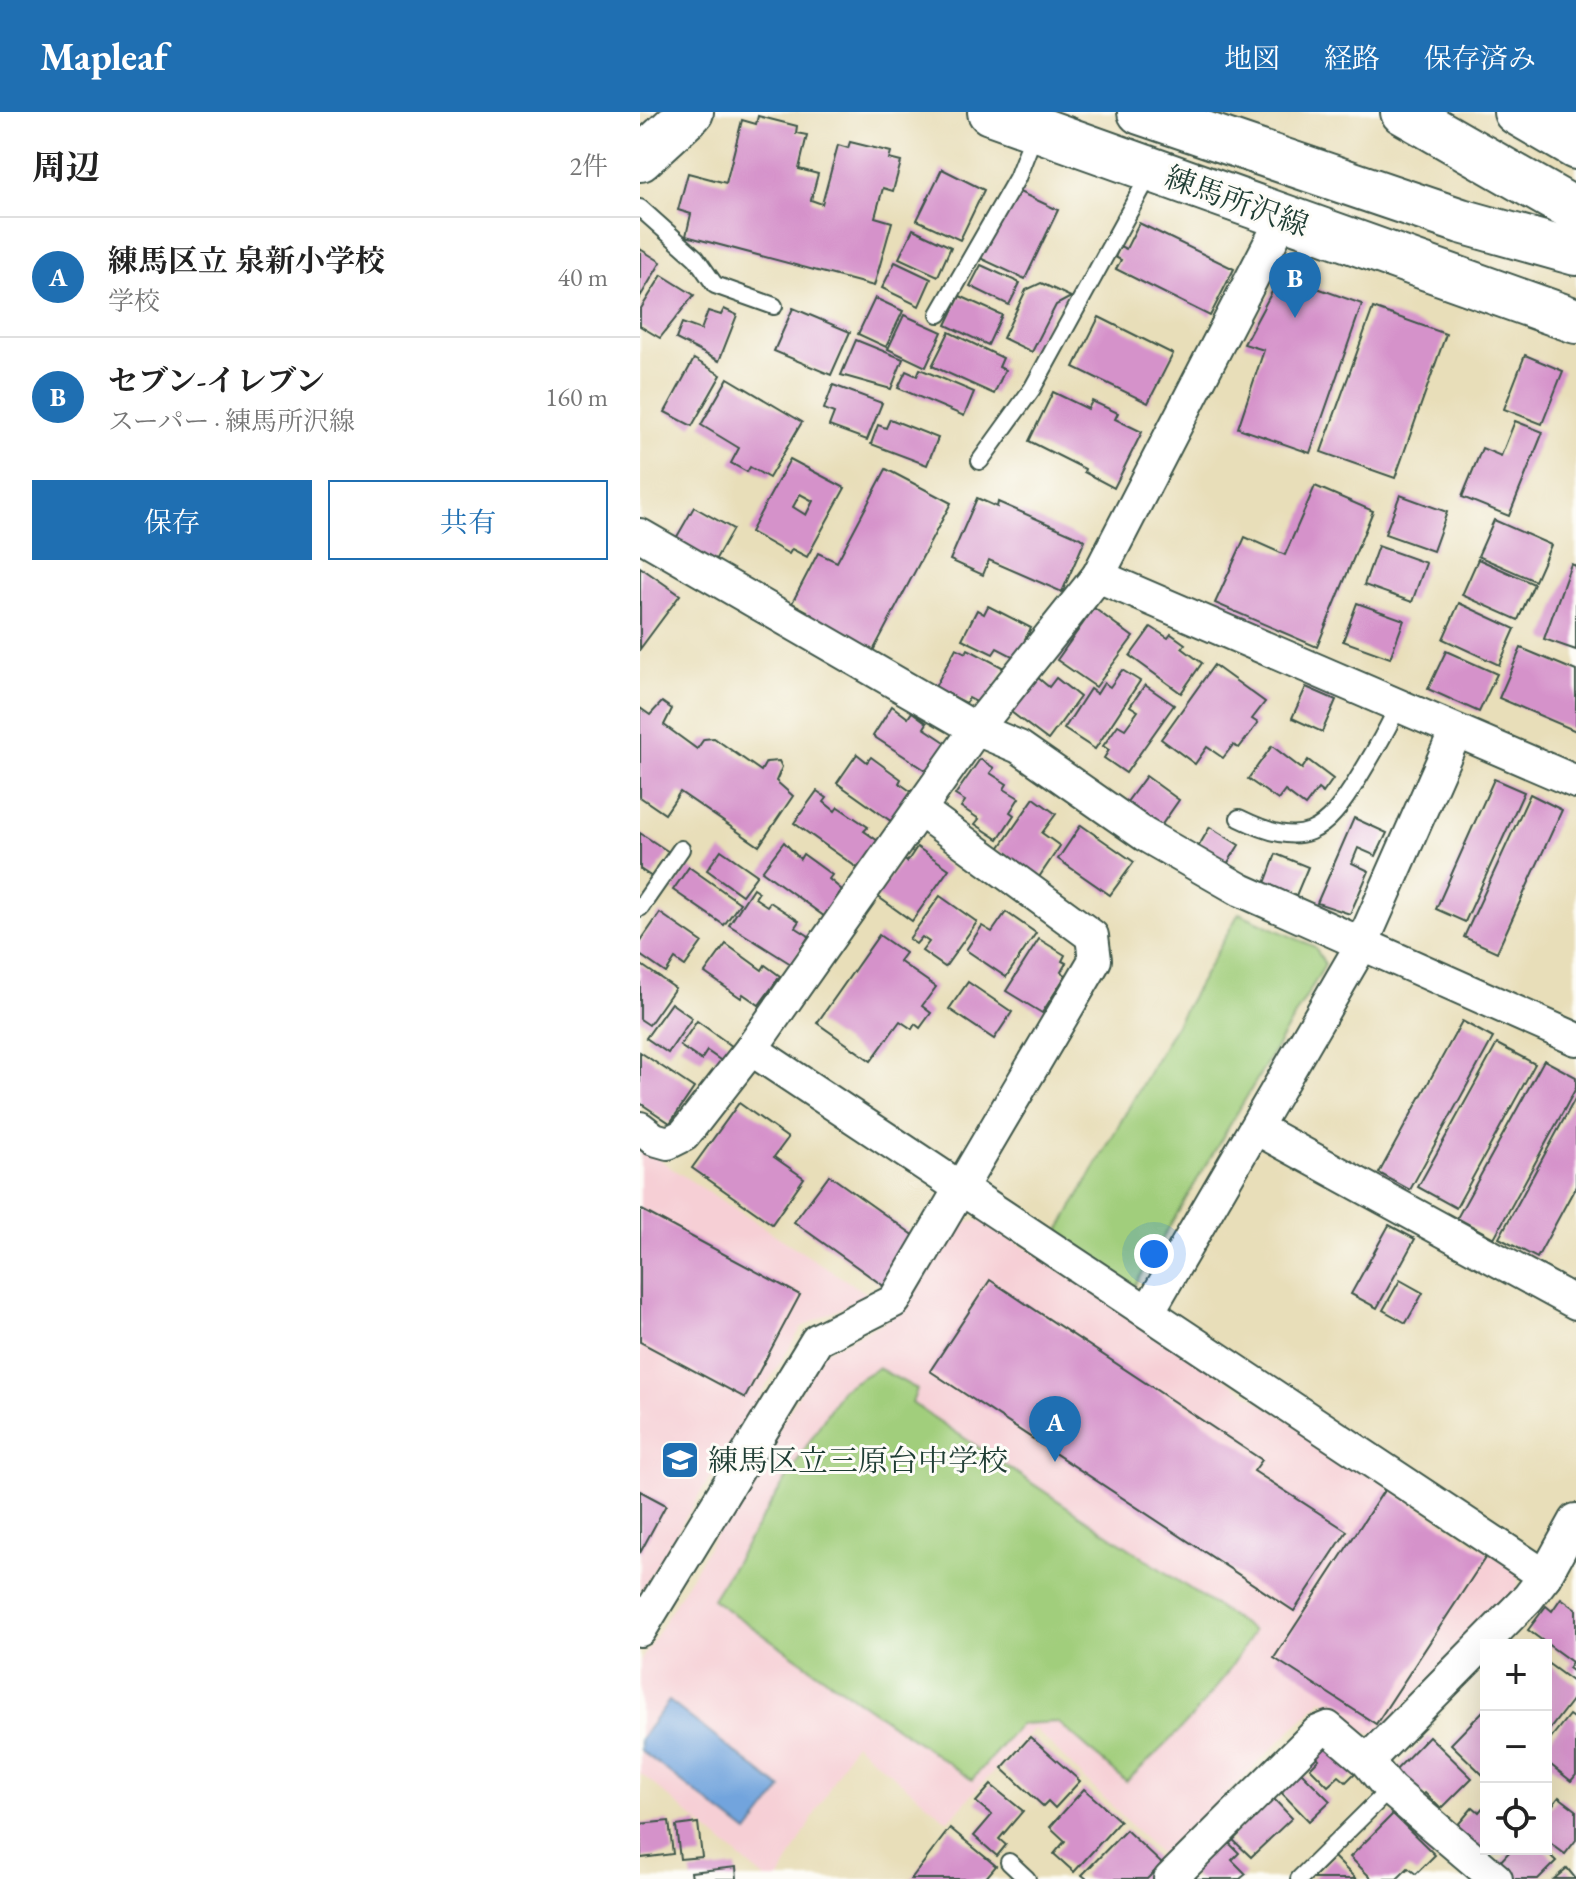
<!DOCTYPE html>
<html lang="ja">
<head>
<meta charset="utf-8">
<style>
	body { margin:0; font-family:"EB Garamond","Noto Serif JP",serif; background:#f2f2f2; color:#222 }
	.controls { position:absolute; right:24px; bottom:24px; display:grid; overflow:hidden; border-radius:0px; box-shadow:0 8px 32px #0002 }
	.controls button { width:72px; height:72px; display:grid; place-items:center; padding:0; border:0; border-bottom:2px solid #e0e0e0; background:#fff; color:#222; font:40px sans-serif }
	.you { position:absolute; left:514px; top:1142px; width:28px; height:28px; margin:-20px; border:6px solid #fff; border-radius:50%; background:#1a73e8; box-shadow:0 0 0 12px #1a73e833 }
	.badge { display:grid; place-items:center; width:52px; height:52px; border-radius:50%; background:#1f6fb2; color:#fff; font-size:26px; font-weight:700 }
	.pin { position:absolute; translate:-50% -66px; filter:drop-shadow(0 2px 4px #0008) }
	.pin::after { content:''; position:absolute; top:42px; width:28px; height:24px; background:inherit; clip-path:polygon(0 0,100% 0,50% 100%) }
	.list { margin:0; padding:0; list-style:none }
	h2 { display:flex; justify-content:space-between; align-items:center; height:104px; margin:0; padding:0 32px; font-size:34px }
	h2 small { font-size:26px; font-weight:400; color:#767676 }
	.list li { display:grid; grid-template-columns:52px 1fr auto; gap:24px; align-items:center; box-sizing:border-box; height:120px; padding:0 32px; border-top:2px solid #e0e0e0 }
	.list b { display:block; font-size:30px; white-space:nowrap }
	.list p { margin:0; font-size:26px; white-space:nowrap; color:#767676 }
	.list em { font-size:26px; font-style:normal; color:#767676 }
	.actions { display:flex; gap:16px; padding:24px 32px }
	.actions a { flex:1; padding:18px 0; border:2px solid #1f6fb2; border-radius:0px; text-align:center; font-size:28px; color:#1f6fb2 }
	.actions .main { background:#1f6fb2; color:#fff }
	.icon { flex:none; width:44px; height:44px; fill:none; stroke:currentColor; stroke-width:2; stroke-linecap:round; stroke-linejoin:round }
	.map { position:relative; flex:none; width:936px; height:1767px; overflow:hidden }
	header { display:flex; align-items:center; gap:48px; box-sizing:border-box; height:112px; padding:0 40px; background:#1f6fb2; color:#fff }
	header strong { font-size:38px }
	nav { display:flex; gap:44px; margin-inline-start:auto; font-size:28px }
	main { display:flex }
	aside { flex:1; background:#fff }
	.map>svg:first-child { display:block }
	.built { fill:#f6cfd5 }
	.green { fill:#a1ce7b; stroke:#608658; stroke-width:2 }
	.water { fill:#72a4dd; stroke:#487088; stroke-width:2 }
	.building { fill:#d592ca; fill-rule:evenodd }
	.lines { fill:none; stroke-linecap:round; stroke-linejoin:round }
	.service-casing { stroke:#3d5548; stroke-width:20 }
	.minor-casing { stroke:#3d5548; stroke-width:36 }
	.primary-casing { stroke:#3d5548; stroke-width:48 }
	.motorway-casing { stroke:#3d5548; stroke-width:48 }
	.service { stroke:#fff; stroke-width:16 }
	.minor { stroke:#fff; stroke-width:32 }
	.primary { stroke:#fff; stroke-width:44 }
	.motorway { stroke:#fff; stroke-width:44 }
	.labels { text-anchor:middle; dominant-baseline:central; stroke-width:6; stroke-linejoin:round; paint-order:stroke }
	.street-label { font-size:30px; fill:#1f3d34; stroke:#fdfcf7 }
	.poi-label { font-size:30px; fill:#1f3d34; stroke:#fdfcf7; text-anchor:start }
</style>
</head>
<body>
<header>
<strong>Mapleaf</strong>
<nav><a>地図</a><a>経路</a><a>保存済み</a></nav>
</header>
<main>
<aside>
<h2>周辺<small>2件</small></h2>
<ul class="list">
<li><span class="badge">A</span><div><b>練馬区立 泉新小学校</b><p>学校</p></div><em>40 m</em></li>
<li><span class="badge">B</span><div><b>セブン-イレブン</b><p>スーパー · 練馬所沢線</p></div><em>160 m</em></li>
</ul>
<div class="actions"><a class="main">保存</a><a>共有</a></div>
</aside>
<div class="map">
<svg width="936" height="1767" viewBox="0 0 936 1767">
	<rect width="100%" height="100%" fill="#fdfcf7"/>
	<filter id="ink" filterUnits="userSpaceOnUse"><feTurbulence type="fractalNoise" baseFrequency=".0125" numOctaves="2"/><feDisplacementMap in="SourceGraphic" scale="16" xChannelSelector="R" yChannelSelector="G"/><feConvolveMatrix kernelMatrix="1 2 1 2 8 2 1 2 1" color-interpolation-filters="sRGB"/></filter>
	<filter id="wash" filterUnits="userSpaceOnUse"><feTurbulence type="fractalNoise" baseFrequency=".006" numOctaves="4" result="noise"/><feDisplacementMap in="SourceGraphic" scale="32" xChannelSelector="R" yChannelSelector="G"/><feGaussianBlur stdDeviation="1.8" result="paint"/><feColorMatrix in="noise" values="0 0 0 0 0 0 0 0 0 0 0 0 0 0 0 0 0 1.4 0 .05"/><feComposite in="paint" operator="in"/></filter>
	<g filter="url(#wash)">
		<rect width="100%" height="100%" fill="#e8deb9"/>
		<g class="built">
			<polygon points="0,1032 31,1056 229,1183 162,1215 0,1481"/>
			<polygon points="343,1108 878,1459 878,1475 738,1621 718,1622 683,1587 522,1745 394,1616 308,1709 214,1631 139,1767 125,1767 0,1661 0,1550 184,1240 248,1208 321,1111"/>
		</g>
		<g class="green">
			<polygon points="599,801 675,835 685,853 493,1176 415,1126"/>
			<path d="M238,1256l39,21 -5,14 341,228c-35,64 -74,102 -127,151l-68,-60 -38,2 -48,56 -260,-181 130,-210z"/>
		</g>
		<polygon class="water" points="29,1589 142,1677 108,1721 0,1638 0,1627"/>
		<g id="blocks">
			<g class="building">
				<polygon points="118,4 157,14 156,21 167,23 159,57 178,62 171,88 182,92 198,33 208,36 210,30 251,40 249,47 261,50 253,79 243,76 235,105 252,110 234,174 46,124 51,102 38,98 48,61 86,71 102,8 116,12"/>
				<polygon points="302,57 344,78 320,128 277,108"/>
				<polygon points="373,77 418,98 385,167 340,146"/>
				<polygon points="499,111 594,157 570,204 476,157 481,148 475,145 480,134 486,137"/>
				<polygon points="273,117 311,135 298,164 259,146"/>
				<polygon points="0,137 21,150 0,185"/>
				<polygon points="255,150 291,167 279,194 242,176"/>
				<polygon points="341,153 380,171 369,193 330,174"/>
				<polygon points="22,163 54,183 20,226 0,214 0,198"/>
				<polygon points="641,163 722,192 670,341 598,316 624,238 604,232"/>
				<polygon points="401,171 431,185 416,193 392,240 363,226 386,178"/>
				<polygon points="320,184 362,203 348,233 306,213"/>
				<polygon points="235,186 263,199 246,235 218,222"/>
				<polygon points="153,196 210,220 191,263 134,239"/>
				<polygon points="733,196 806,222 755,366 681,340"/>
				<polygon points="84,197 97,203 79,249 36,227 42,211 61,218 68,199 81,203"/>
				<polygon points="264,203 302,220 286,255 248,237"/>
				<polygon points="459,205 533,242 508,291 434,255"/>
				<polygon points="309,220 363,246 359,255 365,258 354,282 292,254"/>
				<polygon points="216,228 263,247 251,277 201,263"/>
				<polygon points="885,243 923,259 902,312 864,297"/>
				<polygon points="54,247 81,263 52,314 25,300"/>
				<polygon points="280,257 334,280 324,304 258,276 266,259 277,264"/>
				<polygon points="88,266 162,310 129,366 110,355 107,360 91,351 99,336 61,313"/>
				<polygon points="193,273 242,291 227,328 189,314 194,301 184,297"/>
				<polygon points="413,280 448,297 452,289 478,301 475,307 502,320 474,376 444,360 445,357 389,329"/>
				<polygon points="250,307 298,326 287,353 231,332 238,313 246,316"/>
				<polygon points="875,309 903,320 869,404 822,385 842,336 861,344"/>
				<path d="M150,347l55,29 -38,69 -15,-8 -3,5 -39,-22zM160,382l13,7 -7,14 -13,-8z"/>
				<polygon points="246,357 311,391 233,539 165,503 167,499 152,491 178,441 197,450"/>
				<polygon points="675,374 733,399 677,535 575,491 605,425 645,443"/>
				<polygon points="760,383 807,400 793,439 745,422"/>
				<polygon points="337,386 357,395 358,390 445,428 422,480 349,448 343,463 310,448"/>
				<polygon points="54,395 93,417 70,457 31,435"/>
				<polygon points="854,408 911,433 895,469 838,444"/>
				<polygon points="738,434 786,451 772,490 724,473"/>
				<polygon points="838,447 894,472 878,508 822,483"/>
				<polygon points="931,452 936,454 936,538 904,527"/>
				<polygon points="0,455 40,483 0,537"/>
				<polygon points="717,491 764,508 750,546 703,529"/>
				<polygon points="819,491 875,517 859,553 803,527"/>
				<polygon points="348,494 391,516 385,527 390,530 380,548 357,536 353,542 322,527 337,498 344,502"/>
				<polygon points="454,496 493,525 456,575 417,548"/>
				<polygon points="511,515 528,526 531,522 545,532 542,536 562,551 541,581 490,544"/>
				<polygon points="316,536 326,541 328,537 364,556 344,594 329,586 326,591 295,575"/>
				<polygon points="881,536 936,559 936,619 859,586"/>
				<polygon points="806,539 857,562 839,600 788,577"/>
				<polygon points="574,553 625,590 612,607 618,611 599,636 593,633 583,646 567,635 555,652 521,627"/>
				<polygon points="482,558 500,569 455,637 424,617 450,577 457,582 464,571 470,575"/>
				<polygon points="397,565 409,575 416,566 440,585 408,628 371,600"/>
				<polygon points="505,573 534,593 486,661 464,646 469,638 463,634 478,613 485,617 498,599 490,594"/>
				<polygon points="666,575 696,588 682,620 652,606"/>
				<polygon points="22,590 32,597 24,613 57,637 64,627 74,626 121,659 126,650 139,649 142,655 136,669 153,684 119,734 40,680 25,702 0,685 0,596 10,603"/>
				<polygon points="252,594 268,606 272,600 287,611 284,616 308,632 293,663 233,624"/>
				<polygon points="632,634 662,657 668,648 693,667 683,681 678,677 665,694 645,679 638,688 608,667"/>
				<polygon points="217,642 227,650 231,645 261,667 259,671 276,683 255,712 197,671"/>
				<polygon points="340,647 354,656 350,661 367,672 364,677 379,686 370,700 374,703 358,727 335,712 339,707 321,695 325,689 315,683"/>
				<polygon points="506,664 539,688 518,718 484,694"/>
				<polygon points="854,667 884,680 825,810 796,797"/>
				<polygon points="177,679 187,686 184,690 195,699 198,695 228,715 224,719 238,729 219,757 154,711"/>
				<polygon points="890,682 922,698 857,840 824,825"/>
				<polygon points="394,686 416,702 402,721 420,734 399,765 358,738"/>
				<polygon points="714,706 747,721 736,744 718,736 712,751 729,759 710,802 677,791"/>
				<polygon points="441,713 494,750 470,783 418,747"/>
				<polygon points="570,715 599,733 585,755 557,737"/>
				<polygon points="0,721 29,740 12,765 0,757"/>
				<polygon points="144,730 160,747 163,742 192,763 189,767 202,778 199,782 204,786 188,807 122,759"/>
				<polygon points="277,735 309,757 272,809 237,784 263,746 267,750"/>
				<polygon points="81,738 117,763 102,783 67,758"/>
				<polygon points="636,742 668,755 655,786 624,774"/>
				<polygon points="49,755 100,791 84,813 33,778"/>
				<polygon points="113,776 119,780 115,786 127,794 130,790 159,809 155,815 169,824 151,852 89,813"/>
				<polygon points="300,784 337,810 305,855 282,839 289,830 282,825 276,832 269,827"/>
				<polygon points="366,800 396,821 366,865 326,838 342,814 352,820"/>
				<polygon points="20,801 62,830 45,854 35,847 26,861 0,843 0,830"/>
				<polygon points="239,823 265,841 259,849 296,875 282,894 291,901 280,916 275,912 272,917 260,909 231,949 177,911"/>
				<polygon points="399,827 425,843 422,849 426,851 421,860 426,863 402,901 366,879"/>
				<polygon points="86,832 122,858 125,853 140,864 119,893 103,882 101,886 65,861"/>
				<polygon points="0,852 35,876 9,913 0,907"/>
				<polygon points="328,870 372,900 354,927 309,897"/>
				<polygon points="31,891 52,906 28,941 6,926"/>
				<polygon points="57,909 96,937 86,952 67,939 61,948 40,934"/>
				<polygon points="822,909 853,926 770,1078 739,1061"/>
				<polygon points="857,932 895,952 816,1096 778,1075"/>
				<polygon points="0,940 54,976 30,1011 0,991"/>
				<polygon points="904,948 936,965 936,976 854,1126 817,1106"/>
				<polygon points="936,985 936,1074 897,1146 859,1126"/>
				<polygon points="99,991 148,1026 134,1045 164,1066 132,1112 52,1056"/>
				<polygon points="189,1063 279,1127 245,1175 154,1110"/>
				<polygon points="0,1097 160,1183 105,1286 0,1230"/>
				<polygon points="749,1113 775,1127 737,1196 711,1182"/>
				<polygon points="350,1168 622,1348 614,1359 707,1419 654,1499 290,1259"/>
				<polygon points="760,1168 783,1181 766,1211 743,1198"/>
				<polygon points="745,1377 847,1443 736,1612 634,1546"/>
				<polygon points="0,1379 26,1393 0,1441"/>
				<polygon points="921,1486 936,1497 936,1562 928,1556 932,1550 888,1518 906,1494 912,1499"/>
				<polygon points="906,1550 936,1572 936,1583 906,1622"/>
				<polygon points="846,1596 846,1660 843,1663 811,1632"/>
				<polygon points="929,1603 936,1608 936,1663 931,1669 906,1649 906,1632"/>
				<polygon points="789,1624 832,1666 801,1697 785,1681 776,1689 750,1664"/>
				<polygon points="390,1625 440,1669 415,1696 408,1689 403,1694 362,1656"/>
				<polygon points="682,1628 719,1657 706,1670 699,1664 688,1674 670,1656 679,1647 671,1639"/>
				<polygon points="655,1654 690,1689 669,1709 635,1674"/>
				<polygon points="351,1673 383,1699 359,1727 366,1733 357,1744 334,1724 352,1703 336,1690"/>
				<polygon points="444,1677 480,1709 434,1760 414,1742 425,1729 410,1715"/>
				<polygon points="632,1685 652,1706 611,1745 590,1725"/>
				<polygon points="919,1685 936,1698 936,1728 925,1742 906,1728 906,1701"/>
				<polygon points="846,1692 846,1737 851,1737 841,1748 810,1722 833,1695 839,1700"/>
				<polygon points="753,1702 795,1743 776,1762 768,1756 757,1767 732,1767 710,1745"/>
				<polygon points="29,1709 33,1742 1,1746 0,1712"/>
				<polygon points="58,1711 62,1745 40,1747 36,1714"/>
				<polygon points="310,1716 356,1754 345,1767 271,1767"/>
				<polygon points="486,1718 522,1752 507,1767 447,1767 442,1763"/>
				<polygon points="583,1725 599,1741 592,1748 606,1762 600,1767 557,1767 549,1760"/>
				<polygon points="872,1737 904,1737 916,1749 898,1767 871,1767 857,1753"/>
				<polygon points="694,1745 716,1767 672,1767"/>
				<polygon points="96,1755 97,1767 52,1767 51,1760"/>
				<polygon points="927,1756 936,1767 914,1767"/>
			</g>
		</g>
	</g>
	<g filter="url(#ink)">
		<use href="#blocks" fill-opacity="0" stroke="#3d5548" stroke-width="2"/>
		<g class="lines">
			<g class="service-casing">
				<g id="service">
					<polyline points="0,96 56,146 75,173 134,194"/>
					<polyline points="299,202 377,66 396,17"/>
					<polyline points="340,349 392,277 511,60"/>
					<path d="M599,706c65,32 85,17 120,-41 14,-23 28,-46 39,-71"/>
					<polyline points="0,796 41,737"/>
					<polyline points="369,1750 387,1767"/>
					<polyline points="659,1767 750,1677"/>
				</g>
			</g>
			<g class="minor-casing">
				<g id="minor">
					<polyline points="931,0 936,3"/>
					<polyline points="0,423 336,617 379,635 505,723 601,778 936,927"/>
					<polyline points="458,464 936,670"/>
					<polyline points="111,937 905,1464"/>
					<polyline points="0,1016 14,1027 28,1031 44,1023 111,937 336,617 458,464 643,106"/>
					<polyline points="616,1016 936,1191"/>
					<polyline points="508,1200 721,834 816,619"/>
					<polyline points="0,1518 177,1228 254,1189 455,848 452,824 280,698"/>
					<polyline points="727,1649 888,1486 905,1464 936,1408"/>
					<polyline points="530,1767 678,1620 688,1616 727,1649 750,1677 856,1767"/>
				</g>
			</g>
			<g class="primary-casing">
				<g id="primary">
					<polyline points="350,0 936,209"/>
					<polyline points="500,0 821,109 936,141"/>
					<polyline points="0,47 51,0"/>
				</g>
			</g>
			<g class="motorway-casing">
				<g id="motorway">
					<polyline points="763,0 936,99"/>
					<polyline points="876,0 936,35"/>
				</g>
			</g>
			<use href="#service" class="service"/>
			<use href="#minor" class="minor"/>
			<use href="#primary" class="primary"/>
			<use href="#motorway" class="motorway"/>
		</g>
	</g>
	<defs>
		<g id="school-square" transform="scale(2)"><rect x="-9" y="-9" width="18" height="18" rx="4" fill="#1f6fb2" stroke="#fdfcf7"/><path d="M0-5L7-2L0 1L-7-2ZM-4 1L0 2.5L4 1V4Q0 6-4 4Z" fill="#fff"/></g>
	</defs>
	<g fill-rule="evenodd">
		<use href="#school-square" x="40" y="1348"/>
	</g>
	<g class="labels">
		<g class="street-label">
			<text transform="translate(597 89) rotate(20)">練馬所沢線</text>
		</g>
		<g class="poi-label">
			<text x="68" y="1348">練馬区立三原台中学校</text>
		</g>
	</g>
</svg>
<div class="controls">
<button>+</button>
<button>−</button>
<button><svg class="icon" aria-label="locate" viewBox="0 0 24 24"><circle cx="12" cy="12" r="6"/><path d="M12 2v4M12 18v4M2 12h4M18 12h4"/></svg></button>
</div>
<div class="you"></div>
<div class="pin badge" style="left:415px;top:1350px">A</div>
<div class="pin badge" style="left:655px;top:206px">B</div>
</div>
</main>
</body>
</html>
